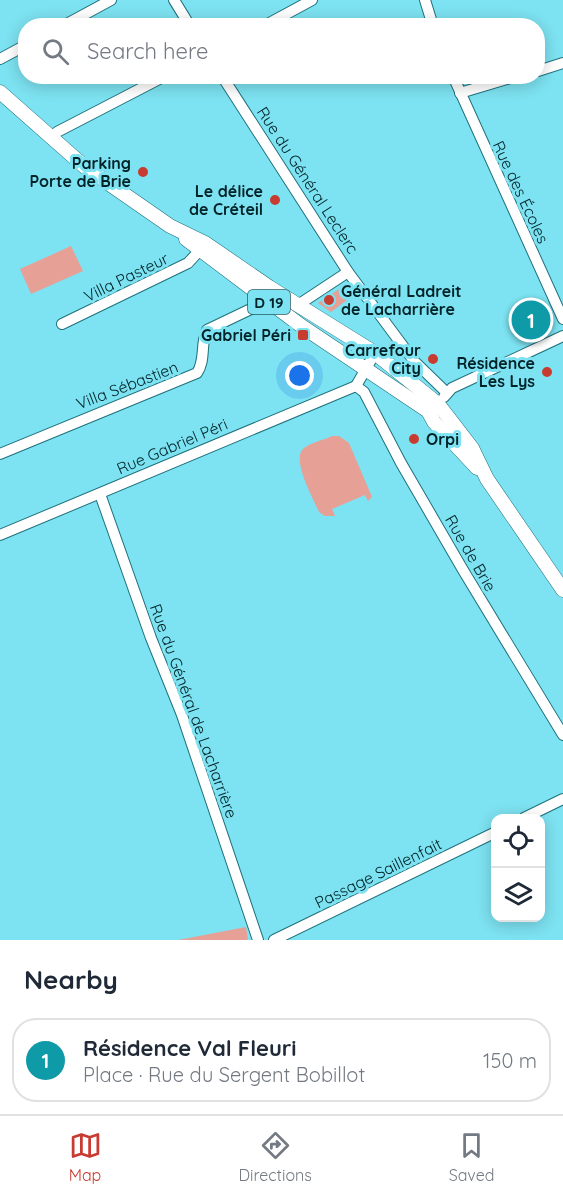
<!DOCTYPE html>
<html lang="en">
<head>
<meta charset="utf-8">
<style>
	body { margin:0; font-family:Quicksand,sans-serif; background:#f6f6f7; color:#1f2937 }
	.controls { position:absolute; right:18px; bottom:18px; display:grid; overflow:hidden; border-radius:12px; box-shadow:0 3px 15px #0003 }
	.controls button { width:54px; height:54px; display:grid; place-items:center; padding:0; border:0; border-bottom:2px solid #e0e1e3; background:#fff; color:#1f2937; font:30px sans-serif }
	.you { position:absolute; left:300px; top:376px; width:21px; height:21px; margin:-15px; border:4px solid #fff; border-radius:50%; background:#1a73e8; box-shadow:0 0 0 9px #1a73e833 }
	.badge { display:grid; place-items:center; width:39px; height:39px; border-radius:50%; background:#c83b30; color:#fff; font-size:20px; font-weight:700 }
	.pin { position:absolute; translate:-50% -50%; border:3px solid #fff; box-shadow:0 2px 6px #0006 }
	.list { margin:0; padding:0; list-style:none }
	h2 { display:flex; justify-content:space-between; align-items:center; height:78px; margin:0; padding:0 24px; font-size:26px }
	h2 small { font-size:20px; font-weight:400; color:#747a83 }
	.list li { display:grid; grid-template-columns:39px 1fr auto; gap:18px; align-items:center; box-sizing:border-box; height:84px; margin:0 12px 12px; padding:0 12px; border:2px solid #e0e1e3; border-radius:24px }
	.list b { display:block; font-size:22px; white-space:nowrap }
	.list p { margin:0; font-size:20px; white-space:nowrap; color:#747a83 }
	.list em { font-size:20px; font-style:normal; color:#747a83 }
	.icon { flex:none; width:33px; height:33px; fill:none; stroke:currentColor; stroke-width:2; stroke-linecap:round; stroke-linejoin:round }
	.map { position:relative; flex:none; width:563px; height:940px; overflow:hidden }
	.search { position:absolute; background:#fff; box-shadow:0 3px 15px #0003; left:18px; right:18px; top:18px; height:66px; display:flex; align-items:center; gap:15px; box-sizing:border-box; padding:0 21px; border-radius:24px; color:#747a83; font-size:22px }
	.sheet { height:174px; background:#fff }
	nav { display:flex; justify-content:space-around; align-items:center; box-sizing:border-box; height:84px; border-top:2px solid #e0e1e3; background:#fff; font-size:16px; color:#747a83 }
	nav a { display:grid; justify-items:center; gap:3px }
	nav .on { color:#c83b30 }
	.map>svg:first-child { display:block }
	.green { fill:#e7a096 }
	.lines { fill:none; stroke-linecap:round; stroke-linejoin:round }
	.minor-casing { stroke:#1f717c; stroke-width:12 }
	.major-casing { stroke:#1f717c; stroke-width:15 }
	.minor { stroke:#fff; stroke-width:10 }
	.major { stroke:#fff; stroke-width:14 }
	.poi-dot { fill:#c83b30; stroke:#7de2f1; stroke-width:2 }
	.labels { text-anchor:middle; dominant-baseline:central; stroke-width:6; stroke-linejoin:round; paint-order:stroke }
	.shield { fill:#7de2f1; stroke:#265c64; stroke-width:1.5 }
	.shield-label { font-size:15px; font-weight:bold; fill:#012227 }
	.poi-label { font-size:16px; font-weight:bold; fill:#012227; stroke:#7de2f1; text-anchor:end }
	.street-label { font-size:16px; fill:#012227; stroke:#7de2f1 }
</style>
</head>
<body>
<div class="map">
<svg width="563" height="940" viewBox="0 0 563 940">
	<rect width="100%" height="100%" fill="#7de2f1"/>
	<g class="green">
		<polygon points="71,246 83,271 31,294 20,269"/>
		<polygon points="347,284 355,294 331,312 318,303 324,299 329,305 334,300 330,295"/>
		<path d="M332,436h7l10,7 23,54 -4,4 -3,-6 -33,14 3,7h-10l-6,-4c-6,-14 -26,-49 -17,-62 6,-7 22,-10 30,-14z"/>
		<polygon points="246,927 248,940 177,940 178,940"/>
	</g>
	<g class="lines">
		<g class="minor-casing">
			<g id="minor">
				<polyline points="174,0 190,26"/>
				<polyline points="425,0 433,26"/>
				<polyline points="63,26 111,0"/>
				<polyline points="264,26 312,0"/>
				<polyline points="0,59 26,45"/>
				<polyline points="538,71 563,63"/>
				<polyline points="222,76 348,272"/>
				<polyline points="453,76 563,319"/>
				<polyline points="460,93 517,76"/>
				<polyline points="57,132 165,76"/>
				<polyline points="298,305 348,272 414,361 447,393"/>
				<polyline points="62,324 188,263 199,251"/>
				<polyline points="356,386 364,392 401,463 463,570 563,735"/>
				<polyline points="356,386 375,353"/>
				<polyline points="444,397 452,388 563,336"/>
				<path d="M0,454l197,-81c9,-13 3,-29 10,-43l46,-22 10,-11"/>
				<polyline points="100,494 151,638 182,715 258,940"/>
				<polyline points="0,535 356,386"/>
				<polyline points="524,818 563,799"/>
				<polyline points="274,940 496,832"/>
			</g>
		</g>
		<g class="major-casing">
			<g id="major">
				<polyline points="0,92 85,167 170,226 205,243 269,287 375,353 438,404 472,448 487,479 563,590"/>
				<polyline points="186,239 300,325 428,411 434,422 477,468"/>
			</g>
		</g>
		<use href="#minor" class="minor"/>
		<use href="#major" class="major"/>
	</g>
	<g class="poi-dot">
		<circle cx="143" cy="172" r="6"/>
		<circle cx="275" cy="200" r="6"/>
		<circle cx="329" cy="300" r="6"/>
		<rect x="297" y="329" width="12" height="12" rx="3"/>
		<circle cx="433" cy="359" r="6"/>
		<circle cx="547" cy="372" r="6"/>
		<circle cx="414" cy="439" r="6"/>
	</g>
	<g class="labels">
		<rect class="shield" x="248" y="290" width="42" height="24" rx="4.5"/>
		<g class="shield-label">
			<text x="269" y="302">D 19</text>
		</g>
		<g class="poi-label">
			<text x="131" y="163">Parking<tspan x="131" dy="18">Porte de Brie</tspan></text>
			<text x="263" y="191">Le délice<tspan x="263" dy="18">de Créteil</tspan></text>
			<text x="341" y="291" text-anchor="start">Général Ladreit<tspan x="341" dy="18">de Lacharrière</tspan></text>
			<text x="291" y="335">Gabriel Péri</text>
			<text x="421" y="350">Carrefour<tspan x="421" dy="18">City</tspan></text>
			<text x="535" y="363">Résidence<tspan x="535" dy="18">Les Lys</tspan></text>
			<text x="426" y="439" text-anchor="start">Orpi</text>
		</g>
		<g class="street-label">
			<text transform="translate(308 180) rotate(57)">Rue du Général Leclerc</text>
			<text transform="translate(521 192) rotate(65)">Rue des Écoles</text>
			<text transform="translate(126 277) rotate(-26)">Villa Pasteur</text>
			<text transform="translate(127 385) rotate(-21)">Villa Sébastien</text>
			<text transform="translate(172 446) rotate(-23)">Rue Gabriel Péri</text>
			<text transform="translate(471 553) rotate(60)">Rue de Brie</text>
			<text transform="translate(194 711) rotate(70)">Rue du Général de Lacharrière</text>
			<text transform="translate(378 873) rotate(-26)">Passage Saillenfait</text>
		</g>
	</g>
</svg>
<div class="controls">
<button><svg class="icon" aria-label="locate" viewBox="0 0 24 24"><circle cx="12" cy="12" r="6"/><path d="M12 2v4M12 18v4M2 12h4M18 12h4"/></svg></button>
<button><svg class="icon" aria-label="layers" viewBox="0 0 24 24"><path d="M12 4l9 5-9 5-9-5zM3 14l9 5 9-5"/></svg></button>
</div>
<div class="you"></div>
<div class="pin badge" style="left:531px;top:320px;background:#0f9aa8">1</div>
<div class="search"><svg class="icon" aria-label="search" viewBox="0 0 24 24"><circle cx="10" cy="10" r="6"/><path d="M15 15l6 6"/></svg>Search here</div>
</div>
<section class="sheet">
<h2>Nearby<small></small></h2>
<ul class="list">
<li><span class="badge" style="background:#0f9aa8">1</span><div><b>Résidence Val Fleuri</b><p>Place · Rue du Sergent Bobillot</p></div><em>150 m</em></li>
</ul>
</section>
<nav>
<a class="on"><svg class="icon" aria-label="map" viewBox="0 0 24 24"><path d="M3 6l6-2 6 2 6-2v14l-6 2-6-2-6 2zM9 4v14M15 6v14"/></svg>Map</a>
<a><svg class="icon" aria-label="directions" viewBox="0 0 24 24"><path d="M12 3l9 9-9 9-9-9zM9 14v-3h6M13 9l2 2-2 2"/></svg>Directions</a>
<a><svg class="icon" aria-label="saved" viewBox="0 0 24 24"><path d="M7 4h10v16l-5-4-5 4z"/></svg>Saved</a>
</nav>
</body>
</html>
